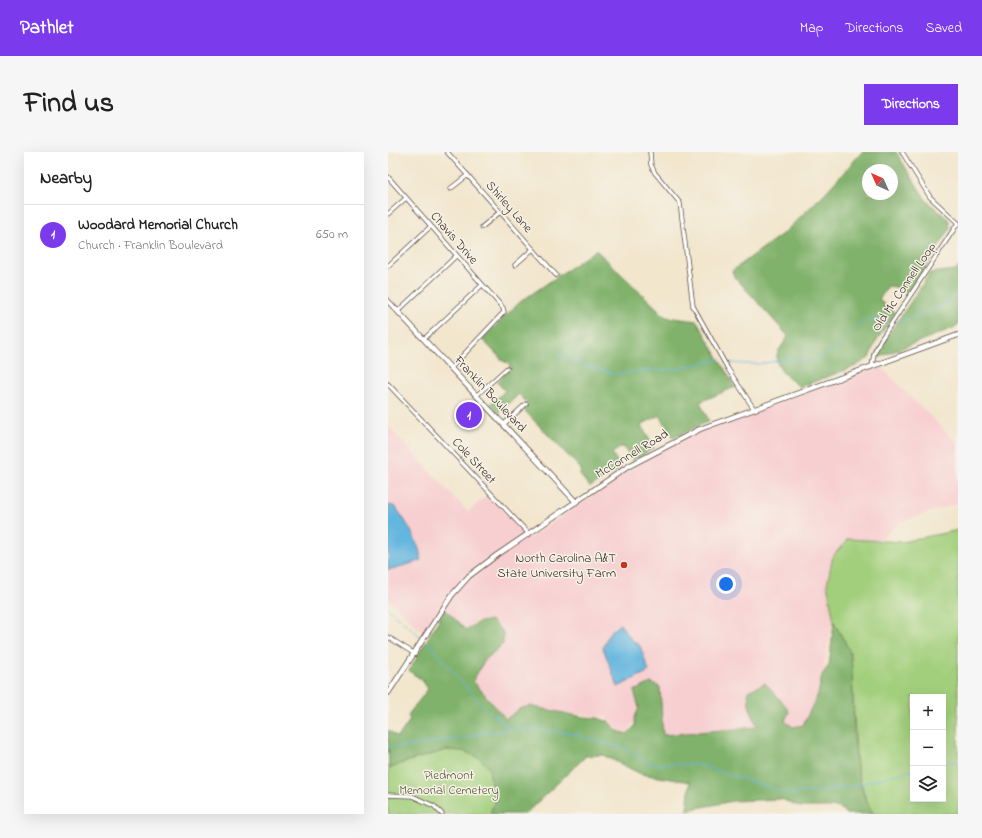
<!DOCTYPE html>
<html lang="en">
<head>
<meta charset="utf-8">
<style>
	body { margin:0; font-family:"Indie Flower",sans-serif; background:#f6f6f6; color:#222 }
	.controls { position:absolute; right:12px; bottom:12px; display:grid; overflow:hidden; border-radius:0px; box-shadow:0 4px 16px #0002 }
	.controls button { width:36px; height:36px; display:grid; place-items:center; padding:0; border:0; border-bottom:1px solid #e0e0e0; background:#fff; color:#222; font:20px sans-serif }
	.compass { position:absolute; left:474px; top:12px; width:36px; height:36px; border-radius:50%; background:#fff; box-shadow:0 4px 16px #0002; rotate:315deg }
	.you { position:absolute; left:338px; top:432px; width:14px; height:14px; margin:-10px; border:3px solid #fff; border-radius:50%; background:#1a73e8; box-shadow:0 0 0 6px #1a73e833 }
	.badge { display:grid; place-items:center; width:26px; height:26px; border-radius:50%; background:#7c3aed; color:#fff; font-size:13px; font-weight:700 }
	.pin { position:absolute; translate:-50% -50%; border:2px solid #fff; box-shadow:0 1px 4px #0006 }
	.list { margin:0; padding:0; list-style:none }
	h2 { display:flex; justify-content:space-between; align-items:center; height:52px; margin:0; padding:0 16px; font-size:17px }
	h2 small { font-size:13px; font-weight:400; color:#767676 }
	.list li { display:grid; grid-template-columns:26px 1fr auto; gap:12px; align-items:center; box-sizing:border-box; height:60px; padding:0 16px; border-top:1px solid #e0e0e0 }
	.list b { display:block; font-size:15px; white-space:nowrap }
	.list p { margin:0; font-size:13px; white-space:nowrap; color:#767676 }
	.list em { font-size:13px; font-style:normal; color:#767676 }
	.icon { flex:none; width:22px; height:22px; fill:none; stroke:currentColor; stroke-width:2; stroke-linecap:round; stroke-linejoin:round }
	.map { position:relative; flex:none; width:570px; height:662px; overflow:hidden; border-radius:0px }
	header { display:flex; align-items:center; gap:24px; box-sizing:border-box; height:56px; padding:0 20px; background:#7c3aed; color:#fff }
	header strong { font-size:19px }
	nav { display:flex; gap:22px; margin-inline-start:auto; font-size:14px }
	.intro { display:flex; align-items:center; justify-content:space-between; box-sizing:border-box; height:96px; padding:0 24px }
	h1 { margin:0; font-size:28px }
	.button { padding:10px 18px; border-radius:0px; background:#7c3aed; color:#fff; font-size:14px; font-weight:700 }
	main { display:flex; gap:24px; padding:0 24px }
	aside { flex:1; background:#fff; border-radius:0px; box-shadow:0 4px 16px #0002 }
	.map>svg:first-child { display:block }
	.built { fill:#f7cfd0 }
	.green { fill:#a2cf7c; stroke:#6e7c4d; fill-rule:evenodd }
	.forest { fill:#81b26c; stroke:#5e6e45; fill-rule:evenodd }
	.water { fill:#64b6df; stroke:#50707e }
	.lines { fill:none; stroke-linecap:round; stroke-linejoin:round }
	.stream { stroke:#64b6df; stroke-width:1 }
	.minor-casing { stroke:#564638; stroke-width:5 }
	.tertiary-casing { stroke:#564638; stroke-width:6 }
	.minor { stroke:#fff; stroke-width:3.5 }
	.tertiary { stroke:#fff; stroke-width:4.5 }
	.poi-dot { fill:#c8321e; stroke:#f7f3e8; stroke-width:1.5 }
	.labels { text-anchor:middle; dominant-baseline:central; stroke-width:3; stroke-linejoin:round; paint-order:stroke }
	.street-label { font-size:13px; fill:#3b2a1e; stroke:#f7f3e8 }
	.poi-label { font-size:13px; fill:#3b2a1e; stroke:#f7f3e8; text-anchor:end }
	.park-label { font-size:13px; fill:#555336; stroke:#f7f3e8 }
</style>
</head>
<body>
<header>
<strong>Pathlet</strong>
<nav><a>Map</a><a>Directions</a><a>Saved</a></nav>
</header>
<div class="intro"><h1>Find us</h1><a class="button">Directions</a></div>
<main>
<aside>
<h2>Nearby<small></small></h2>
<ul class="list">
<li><span class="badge">1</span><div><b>Woodard Memorial Church</b><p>Church · Franklin Boulevard</p></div><em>650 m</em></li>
</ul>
</aside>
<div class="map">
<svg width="570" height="662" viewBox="0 0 570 662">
	<rect width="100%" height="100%" fill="#f7f3e8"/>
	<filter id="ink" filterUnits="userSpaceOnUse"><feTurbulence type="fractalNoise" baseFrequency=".025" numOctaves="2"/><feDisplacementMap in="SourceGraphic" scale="8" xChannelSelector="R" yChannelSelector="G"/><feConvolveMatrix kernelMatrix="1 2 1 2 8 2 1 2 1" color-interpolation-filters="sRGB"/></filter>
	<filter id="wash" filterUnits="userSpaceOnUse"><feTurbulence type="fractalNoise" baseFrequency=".012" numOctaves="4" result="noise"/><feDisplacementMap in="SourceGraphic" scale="16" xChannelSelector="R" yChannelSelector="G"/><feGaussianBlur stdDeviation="0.9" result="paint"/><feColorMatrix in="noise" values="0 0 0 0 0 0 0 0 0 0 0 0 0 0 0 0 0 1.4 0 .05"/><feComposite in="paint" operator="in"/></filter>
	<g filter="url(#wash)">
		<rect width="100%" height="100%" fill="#f2e6cd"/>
		<polygon class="built" points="492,214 570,292 570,351 512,370 484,395 460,432 445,469 437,508 433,574 369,579 276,582 273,549 267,536 253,550 246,570 237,583 226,578 226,573 218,565 149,558 123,572 87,530 89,519 112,490 89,469 79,478 53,453 36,482 0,446 0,274 80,360 100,342 141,386 263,304 305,282"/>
		<g class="green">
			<path d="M570,378v284h-84l-5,-6 -12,-39 -6,-112 -17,-35 -7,-38 6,-28 15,-17 54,3zM525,545h30v102h-30z"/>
			<polygon points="59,598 75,599 90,605 101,616 106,651 102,662 0,662 1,617 17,610"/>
		</g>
		<g class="forest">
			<path d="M474,0h34l30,48 23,20 1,9 -42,65 -12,-7 -8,-1 -9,14 16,13 -20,30 -6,15 -13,8 -56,21c-10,-8 -25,-17 -23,-32 1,-6 9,-13 11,-19l-54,-60 -2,-5 53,-39 41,-40zM480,18h24v24h-24z"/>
			<polygon points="208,98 278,165 309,169 347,235 312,250 321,269 285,286 272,263 253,273 266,296 244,309 235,294 224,301 233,316 202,335 192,323 193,317 135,257 140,252 131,242 111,261 102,252 117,239 109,230 124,216 119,210 116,210 94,187 132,150"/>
			<polygon points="570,115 570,174 489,206 489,200 542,121 567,118"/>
			<path d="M57,457l21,21 11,-7 14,-3 12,12v12l-19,17 -11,20 33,38 15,-11 9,-2 53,11 15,1 11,4 8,9 10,3 8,-8v-9l4,-9 -5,-17 17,-8 9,4 3,48 94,-8 -8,-22 -1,-14 17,-8 20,22 4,7 -4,9 8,6 10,-2 15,-31 4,-19 7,-10 5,-43c5,11 16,25 17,36 5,42 -4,122 23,156h-28l-7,-7h-39l-19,-8 -48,2 -46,9 3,-28 -49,-8 -38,-19 -17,1 -61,58h-35l4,-11 -5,-35 -11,-11 -15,-6 -16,-1 -42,12 -16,7 -1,-39 10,7 12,-17 -2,-5 20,-26 -6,-9 -13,-9z"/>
		</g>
		<g class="water">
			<path d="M0,353l6,1c8,8 30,43 26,55l-32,9z"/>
			<polygon points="232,472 243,487 252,494 261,519 230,535 215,496 221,481"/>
		</g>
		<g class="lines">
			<g class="stream">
				<path d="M509,169c27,-6 40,-9 61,-28"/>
				<polyline points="169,204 173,203 199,214 227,222 264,218 286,218 332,207"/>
				<path d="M338,210c10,2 30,3 40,1 6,-1 12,-3 18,-4 18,0 28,4 45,-6 31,-17 13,-36 60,-33"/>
				<polyline points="0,457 33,485"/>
				<polyline points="39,490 92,551 122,577"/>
				<path d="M0,595c18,1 34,-3 52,-6 13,-3 28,-2 40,-8l40,-5 49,5 52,14 29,17h46l94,30 58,-7 65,-17"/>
				<polyline points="555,612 570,609"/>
			</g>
		</g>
	</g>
	<g filter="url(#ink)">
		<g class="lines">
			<g class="minor-casing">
				<g id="minor">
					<polyline points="59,0 168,123"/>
					<polyline points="262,0 263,13 267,21 292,51 305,154 340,217 366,257"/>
					<polyline points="514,0 542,45 570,71"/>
					<polyline points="0,25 115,156 116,160 63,216"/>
					<polyline points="62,37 80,23"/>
					<polyline points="0,62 18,46"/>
					<polyline points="94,75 112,60"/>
					<polyline points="127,113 145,97"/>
					<polyline points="0,114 42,75"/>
					<polyline points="10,159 68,104"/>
					<polyline points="36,187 94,133"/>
					<polyline points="484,214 486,202 492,189 570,71"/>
					<polyline points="0,232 141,382"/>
					<polyline points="89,243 119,216"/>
					<polyline points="116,272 138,252"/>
					<polyline points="0,485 27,502"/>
					<polyline points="0,643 24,644 46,654 54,662"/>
				</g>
			</g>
			<g class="tertiary-casing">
				<g id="tertiary">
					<polyline points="0,149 188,350"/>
					<polyline points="0,541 64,443 81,424 109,403 241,314 312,277 570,183"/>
				</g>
			</g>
			<use href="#minor" class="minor"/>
			<use href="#tertiary" class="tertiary"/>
		</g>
	</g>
	<circle class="poi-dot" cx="236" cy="413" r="4"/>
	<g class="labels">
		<g class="street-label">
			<text transform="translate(121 55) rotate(49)">Shirley Lane</text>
			<text transform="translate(66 86) rotate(49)">Chavis Drive</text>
			<text transform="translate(516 135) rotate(-56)">Old Mc Connell Loop</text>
			<text transform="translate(102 242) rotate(47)">Franklin Boulevard</text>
			<text transform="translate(244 302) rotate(-31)">McConnell Road</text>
			<text transform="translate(86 309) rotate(47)">Cole Street</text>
		</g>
		<g class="poi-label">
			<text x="228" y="406">North Carolina A&amp;T<tspan x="228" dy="15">State University Farm</tspan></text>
		</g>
		<g class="park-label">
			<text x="61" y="623">Piedmont<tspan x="61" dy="15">Memorial Cemetery</tspan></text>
		</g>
	</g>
</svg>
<div class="controls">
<button>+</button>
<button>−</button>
<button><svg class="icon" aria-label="layers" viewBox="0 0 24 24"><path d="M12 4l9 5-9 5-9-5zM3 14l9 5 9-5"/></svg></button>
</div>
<svg class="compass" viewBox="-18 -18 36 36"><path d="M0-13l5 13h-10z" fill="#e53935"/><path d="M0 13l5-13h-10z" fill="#767676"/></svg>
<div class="you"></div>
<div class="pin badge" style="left:81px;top:263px">1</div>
</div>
</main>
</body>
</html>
